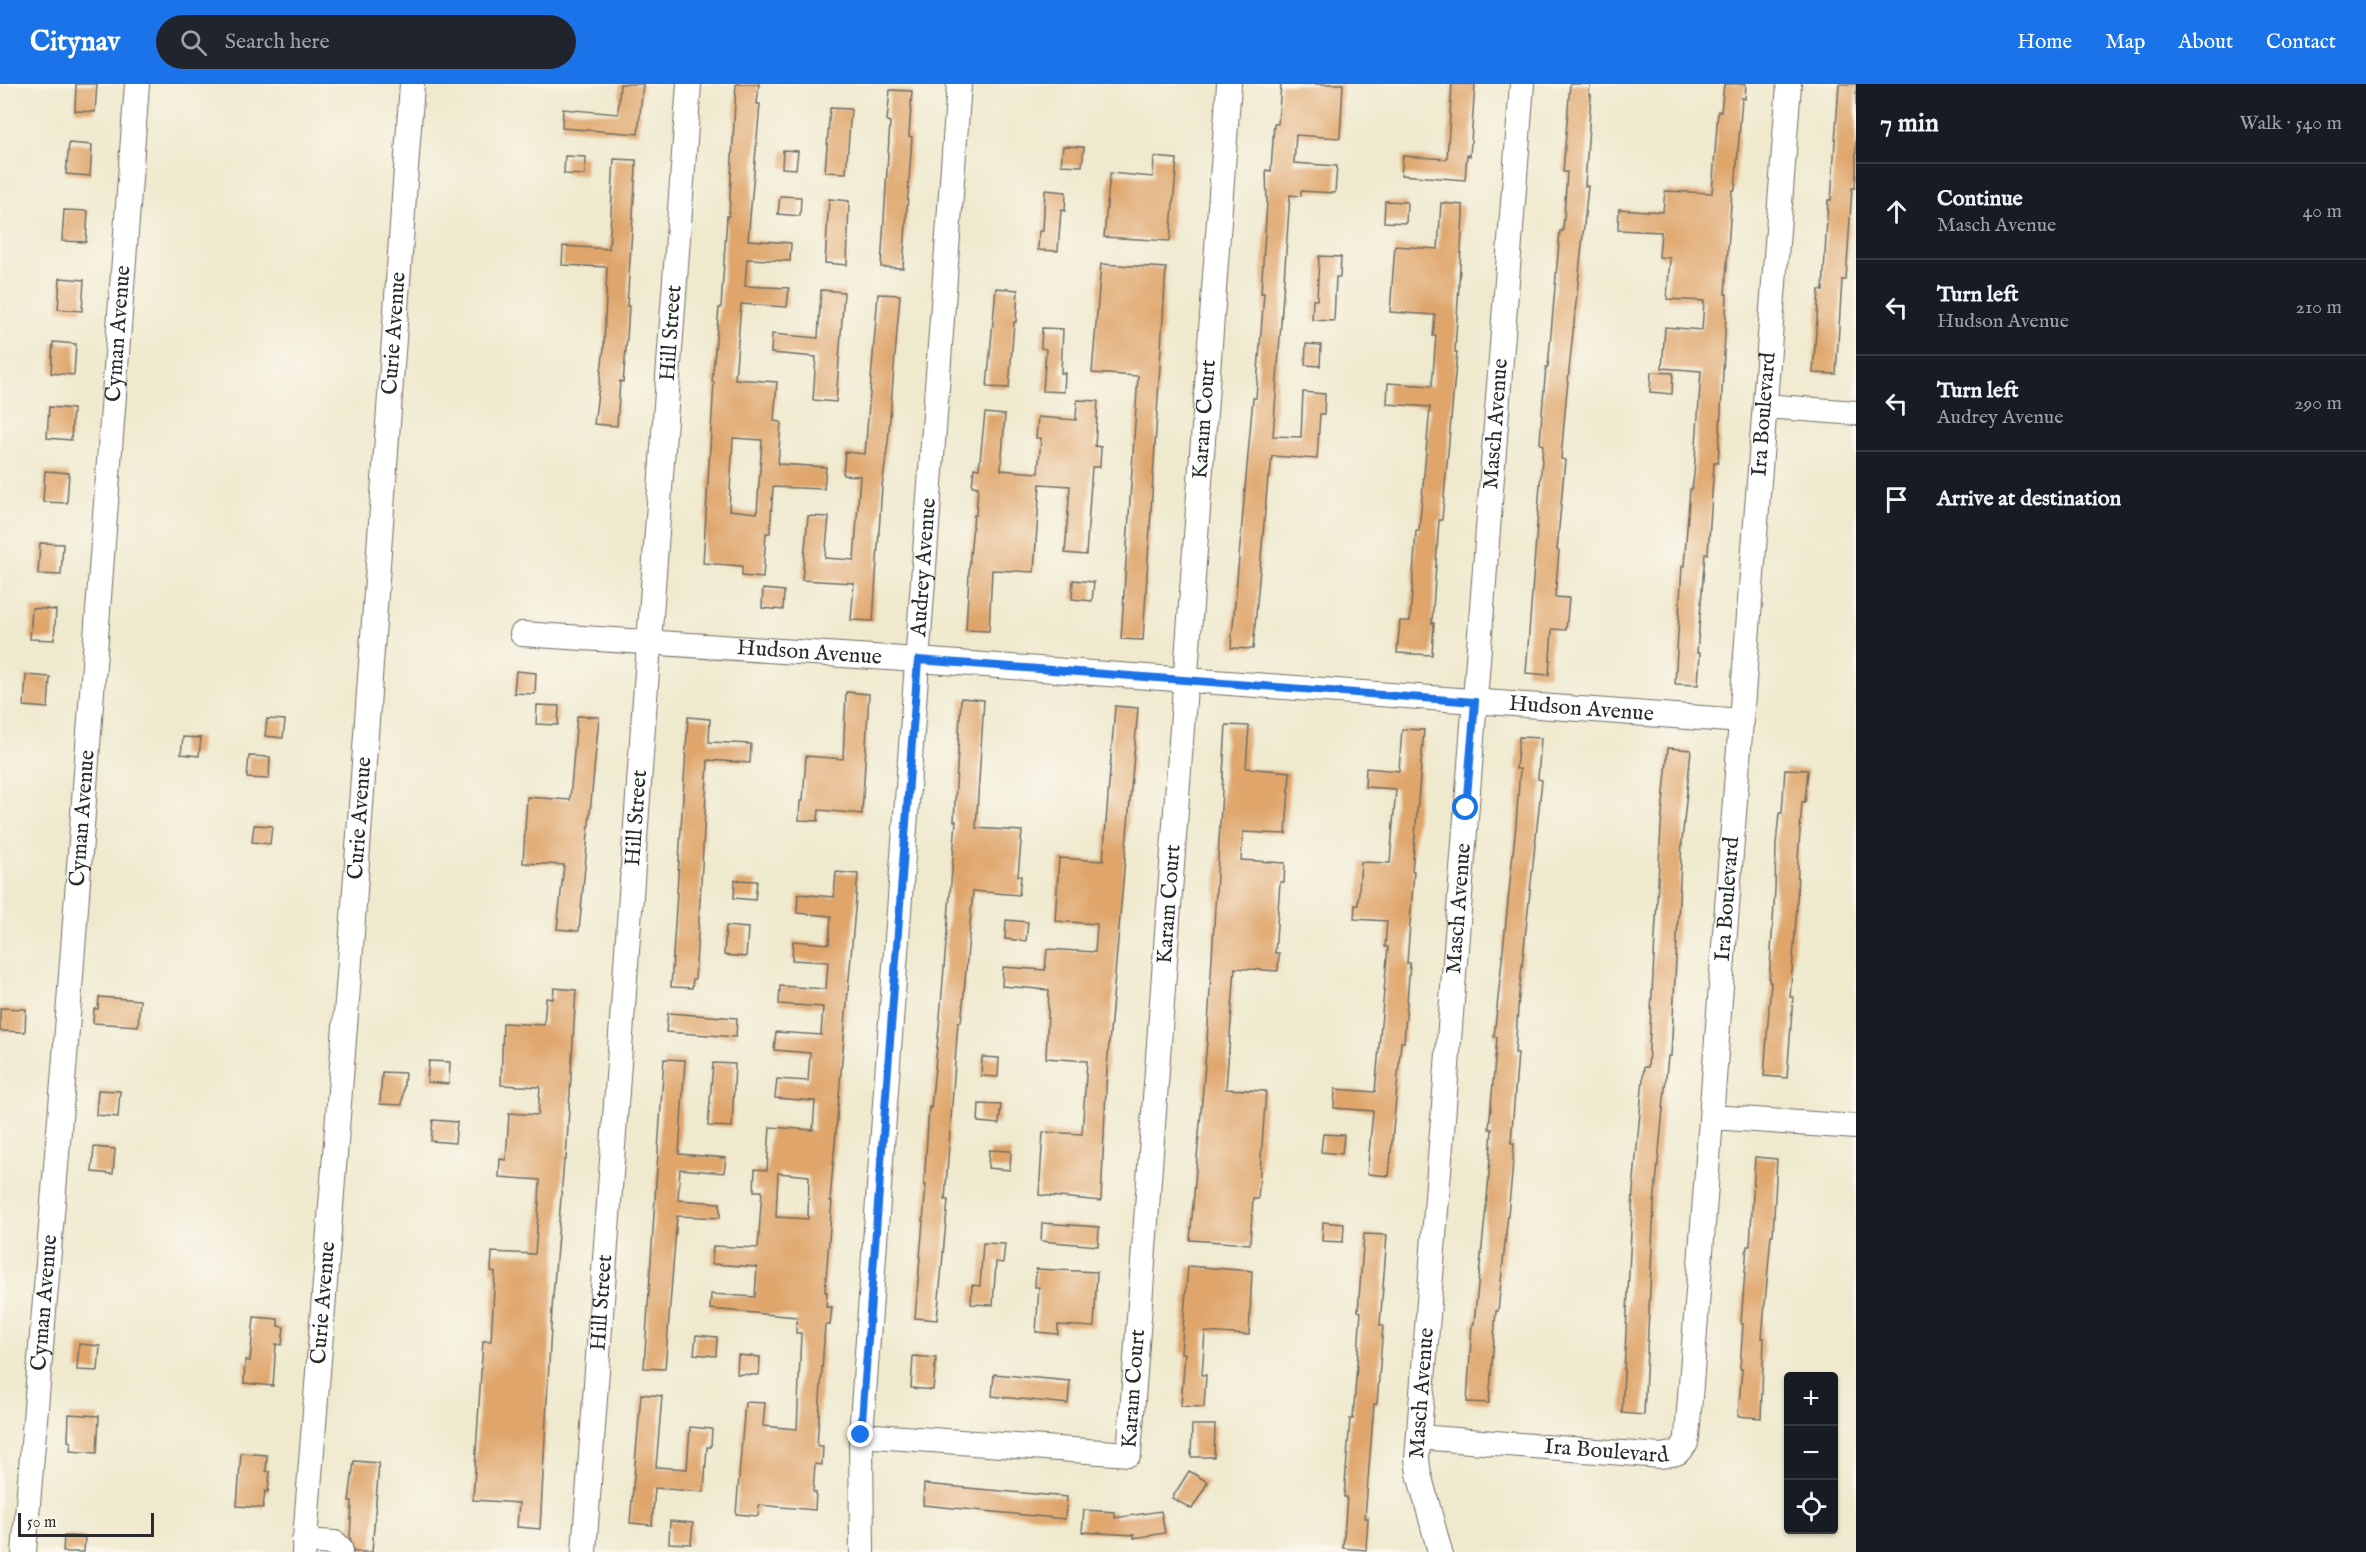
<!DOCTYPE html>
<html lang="en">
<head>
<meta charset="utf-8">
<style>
	body { margin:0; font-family:"IM FELL English",serif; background:#20242c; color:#f1f3f6 }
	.controls { position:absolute; right:18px; bottom:18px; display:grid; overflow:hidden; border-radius:6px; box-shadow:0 2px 4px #0004 }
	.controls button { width:54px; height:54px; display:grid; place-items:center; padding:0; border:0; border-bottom:2px solid #363941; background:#171b24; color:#f1f3f6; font:30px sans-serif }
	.scale { position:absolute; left:18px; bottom:15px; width:136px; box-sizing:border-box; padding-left:6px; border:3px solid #2b2b2b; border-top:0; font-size:16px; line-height:21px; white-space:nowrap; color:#2b2b2b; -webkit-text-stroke:4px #fbf7ec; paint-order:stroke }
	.stop { position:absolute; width:18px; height:18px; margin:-14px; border:4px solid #1a73e8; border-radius:50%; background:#fff }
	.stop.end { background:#1a73e8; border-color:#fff; box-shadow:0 2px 6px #0008 }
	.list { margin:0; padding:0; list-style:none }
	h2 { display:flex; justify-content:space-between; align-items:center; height:78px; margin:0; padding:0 24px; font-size:26px }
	h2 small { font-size:20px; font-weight:400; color:#9ea1a6 }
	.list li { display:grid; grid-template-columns:39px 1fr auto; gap:18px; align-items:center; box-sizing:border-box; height:96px; padding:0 24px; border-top:2px solid #363941 }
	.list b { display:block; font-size:22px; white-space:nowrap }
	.list p { margin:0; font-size:20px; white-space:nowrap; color:#9ea1a6 }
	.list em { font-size:20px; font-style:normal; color:#9ea1a6 }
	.icon { flex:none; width:33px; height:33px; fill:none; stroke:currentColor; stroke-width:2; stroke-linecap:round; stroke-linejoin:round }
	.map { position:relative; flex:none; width:1856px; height:1468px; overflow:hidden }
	header { display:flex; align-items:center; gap:36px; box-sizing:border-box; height:84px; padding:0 30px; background:#1a73e8; color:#fff }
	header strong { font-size:28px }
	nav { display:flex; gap:33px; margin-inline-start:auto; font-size:21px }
	.search { width:420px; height:54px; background:#20242c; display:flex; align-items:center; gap:15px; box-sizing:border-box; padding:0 21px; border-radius:33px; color:#9ea1a6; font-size:22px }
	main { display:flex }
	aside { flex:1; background:#171b24 }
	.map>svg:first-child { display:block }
	.building { fill:#dfa56b; fill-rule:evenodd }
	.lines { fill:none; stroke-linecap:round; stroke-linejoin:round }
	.minor-casing { stroke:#706e64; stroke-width:26 }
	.minor { stroke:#fff; stroke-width:24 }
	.route { stroke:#1a73e8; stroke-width:8 }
	.labels { text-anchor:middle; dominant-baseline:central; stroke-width:5; stroke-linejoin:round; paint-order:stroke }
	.street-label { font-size:22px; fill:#2b2b2b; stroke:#fbf7ec }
</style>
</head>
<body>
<header>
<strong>Citynav</strong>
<div class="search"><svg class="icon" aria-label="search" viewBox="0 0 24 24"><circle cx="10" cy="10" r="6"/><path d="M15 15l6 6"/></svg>Search here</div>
<nav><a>Home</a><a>Map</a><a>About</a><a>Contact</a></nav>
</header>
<main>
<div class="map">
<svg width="1856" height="1468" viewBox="0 0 1856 1468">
	<rect width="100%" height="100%" fill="#fbf7ec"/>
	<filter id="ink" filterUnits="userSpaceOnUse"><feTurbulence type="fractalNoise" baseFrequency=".0167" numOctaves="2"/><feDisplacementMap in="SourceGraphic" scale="12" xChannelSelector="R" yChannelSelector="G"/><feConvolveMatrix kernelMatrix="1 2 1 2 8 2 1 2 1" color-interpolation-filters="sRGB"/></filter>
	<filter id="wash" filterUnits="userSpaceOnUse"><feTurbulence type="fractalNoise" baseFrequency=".008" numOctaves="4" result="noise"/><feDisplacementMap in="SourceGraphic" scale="24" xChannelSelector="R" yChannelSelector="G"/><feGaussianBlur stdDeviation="1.35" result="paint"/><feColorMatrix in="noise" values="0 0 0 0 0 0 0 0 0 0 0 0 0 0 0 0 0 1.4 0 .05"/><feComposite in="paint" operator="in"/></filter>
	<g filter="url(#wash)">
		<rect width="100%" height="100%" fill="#efe9ce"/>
		<g id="blocks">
			<g class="building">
				<polygon points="76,0 97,0 95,28 75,27"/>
				<polygon points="620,0 643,0 638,50 562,44 563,25 618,30"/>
				<path d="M736,0h23l-2,20h3l-12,136 43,3 -1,18 -43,-2 -2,27 44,2 -2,19 -46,-3 -6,75 42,3 -3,39 7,1 -3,42 48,3 -2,22 -51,-2 -3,46h-4l-3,45 -21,-2v-10l-39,-3 11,-181h-2l7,-74h2l6,-92h2zM733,354l29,2 -5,73 -28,-3z"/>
				<polygon points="1281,0 1343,0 1340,54 1296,51 1294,79 1337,82 1335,109 1301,107 1301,112 1290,111 1273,352 1301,353 1303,308 1325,310 1324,330 1320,330 1317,375 1272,372 1270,393 1268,393 1253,565 1231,564 1253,314 1256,314 1264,209 1261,209 1267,118 1266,86 1271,87 1274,40 1278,40"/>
				<polygon points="1452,0 1475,0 1470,72 1467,71 1465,96 1401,91 1403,72 1447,75"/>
				<polygon points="1570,0 1590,0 1589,11 1591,11 1585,102 1588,102 1566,316 1561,375 1565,376 1557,466 1559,467 1555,513 1569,514 1566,546 1552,545 1549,591 1526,589 1543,361 1540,360 1542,328 1546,283 1548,283 1560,147 1563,147 1567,88 1563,88"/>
				<polygon points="1724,0 1746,0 1745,15 1742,14 1735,106 1732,106 1725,210 1727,210 1720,347 1718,379 1714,379 1708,470 1705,470 1697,569 1700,569 1698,601 1675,600 1682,482 1684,482 1690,405 1692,405 1694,391 1701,287 1662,284 1665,243 1702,246 1704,217 1667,215 1670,174 1659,173 1661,148 1618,146 1619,125 1663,128 1665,107 1712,109 1718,27 1721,28"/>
				<polygon points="1839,0 1856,0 1856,88 1855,104 1852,104 1846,196 1842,196 1836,290 1813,289 1819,206 1823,207 1828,116 1831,116"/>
				<polygon points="890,6 912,7 909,52 912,53 903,184 881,183 890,38 887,37"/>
				<polygon points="830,24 851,25 846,89 825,88"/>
				<polygon points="69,59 92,61 90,92 66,90"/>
				<polygon points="1063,62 1084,63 1082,82 1061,81"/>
				<polygon points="783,66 798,67 796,85 782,84"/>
				<polygon points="565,72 586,73 585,91 564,90"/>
				<polygon points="1154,73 1177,75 1170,157 1104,153 1110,89 1153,93"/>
				<polygon points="614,75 636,76 636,85 627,222 629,222 627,254 623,298 620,297 617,342 594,340 604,264 607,183 562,181 563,162 609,165"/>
				<polygon points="1045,106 1066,108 1065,127 1061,126 1058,167 1038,166 1039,147 1043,147"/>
				<polygon points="780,112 801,113 800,132 778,130"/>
				<polygon points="829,115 849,117 847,181 825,179"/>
				<polygon points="1385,117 1407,118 1406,139 1384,138"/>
				<polygon points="1441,119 1463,121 1463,131 1455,268 1457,268 1442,436 1439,436 1432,539 1434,539 1432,571 1397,569 1400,537 1410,537 1416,447 1419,447 1430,323 1387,320 1388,299 1432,302 1436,252 1433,252 1435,231 1390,228 1395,162 1438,165"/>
				<polygon points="64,126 88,127 86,158 62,157"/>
				<polygon points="1319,172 1341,173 1340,193 1336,193 1334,237 1312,236 1313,216 1317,216"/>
				<polygon points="1101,180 1166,184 1143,556 1121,555 1138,292 1092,289"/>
				<polygon points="60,194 84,196 82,227 58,225"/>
				<polygon points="996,204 1018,206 1016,238 1014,238 1009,304 987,303"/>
				<polygon points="821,206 844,208 836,318 813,316 816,273 771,269 772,250 818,254"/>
				<polygon points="878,210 900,211 888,358 882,403 873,537 851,536 854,499 802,496 808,432 829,433 825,474 854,476 860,392 843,391 845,368 865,370"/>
				<polygon points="1042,244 1063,245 1061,289 1065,289 1064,308 1043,307 1046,265 1041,264"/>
				<polygon points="53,258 76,260 74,291 51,289"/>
				<polygon points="1306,260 1321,261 1320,282 1305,281"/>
				<polygon points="1651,288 1673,289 1672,310 1650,308"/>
				<polygon points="1077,316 1098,317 1095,362 1101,363 1100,383 1092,383 1086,471 1065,469 1070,402 1040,400 1034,488 992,486 989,547 966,546 970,471 974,431 976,431 978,403 972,402 974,384 979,385 985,329 1005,331 1001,386 1038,389 1041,354 1036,354 1038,333 1076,336"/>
				<polygon points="49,323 73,325 71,356 47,354"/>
				<polygon points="45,387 69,389 67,419 43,418"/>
				<polygon points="40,459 63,460 61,491 38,490"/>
				<polygon points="1073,496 1094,498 1092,517 1072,515"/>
				<polygon points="763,505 784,507 783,526 762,524"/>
				<polygon points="32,524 56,526 54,556 30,555"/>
				<polygon points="516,587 536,589 535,610 514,609"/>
				<polygon points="26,591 50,593 48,624 24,622"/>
				<polygon points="846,608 869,610 862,730 819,726 818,737 799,736 800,717 803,717 806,672 843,675"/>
				<polygon points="961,614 984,616 976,744 1022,747 1018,792 1021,792 1019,811 973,807 963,920 961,938 958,938 945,1116 948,1116 937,1236 915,1234 926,1101 924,1101 929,1023 931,1024 940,933 956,737 954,737"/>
				<polygon points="537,621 559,622 558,641 536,640"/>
				<polygon points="1115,622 1138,624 1107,983 1101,1117 1039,1111 1043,1048 1082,1050 1087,977 1046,974 1049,906 1002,902 1003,883 1045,886 1047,865 1095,868 1097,840 1055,837 1059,774 1103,777"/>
				<polygon points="577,632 599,633 579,847 557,845 564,781 523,779 527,713 570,716"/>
				<polygon points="688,633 710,635 709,658 751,660 750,679 708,676 699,834 695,895 693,895 692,904 671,903"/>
				<polygon points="267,635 285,636 283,654 265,652"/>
				<polygon points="1226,641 1249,642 1246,684 1290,688 1286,750 1243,748 1241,776 1285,779 1284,798 1280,798 1275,869 1279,869 1278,887 1235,884 1226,1005 1266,1007 1258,1115 1253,1115 1250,1160 1190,1156 1207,957"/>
				<polygon points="1402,645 1424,646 1412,787 1414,787 1407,879 1410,879 1404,958 1401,958 1389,1092 1367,1090 1373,1027 1334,1024 1335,1005 1375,1008 1388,863 1385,863 1387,837 1354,835 1355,821 1358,821 1361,778 1390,779 1393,740 1396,705 1365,703 1366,684 1399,687"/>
				<polygon points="183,653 201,654 199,672 181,670"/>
				<polygon points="1519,653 1541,654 1538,695 1542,696 1519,910 1515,969 1518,969 1511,1059 1514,1059 1512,1091 1498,1227 1496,1227 1489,1319 1467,1318 1472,1240 1474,1240 1488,1104 1492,1045 1489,1045 1497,953 1494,953 1516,740 1520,685 1516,685"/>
				<polygon points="1668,664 1691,666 1682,758 1671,972 1668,972 1654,1121 1644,1331 1622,1329 1633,1107 1644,983 1648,983 1661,743"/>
				<polygon points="249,672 270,673 269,695 247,694"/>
				<polygon points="1785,685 1808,686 1805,718 1802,718 1798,776 1797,822 1790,913 1793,913 1787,994 1764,992 1771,898 1769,898 1775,806 1776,761 1779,729 1782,729"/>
				<polygon points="254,741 272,742 270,760 252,758"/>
				<path d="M836,788l22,2 -28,327h2l-7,91h2l-1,15h6l-2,18h-5l-8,121h6l-1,19 -7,-1 -2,28h3l-1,18 -56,-5 -1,11 -22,-2 9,-112 20,1 -2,23 34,3 4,-96h-5l1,-16 -87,-8 1,-15 44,3 2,-30 -45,-3 1,-18 45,2 4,-57h-8l1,-22 12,1 3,-43 43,3 2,-29 -40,-3 2,-19 31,2 2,-28 -36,-3 2,-18 45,3 2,-28 -44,-3 1,-18 46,3 2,-27 -36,-2 1,-19 36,3 2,-28 -34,-3 1,-19 36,3zM778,1089l31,3 -1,43 -32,-2z"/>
				<polygon points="735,796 757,797 755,816 734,814"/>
				<polygon points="1006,836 1028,838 1026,857 1005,855"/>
				<polygon points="726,842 748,844 746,873 724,871"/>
				<polygon points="554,904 576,906 566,1076 564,1076 552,1225 540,1445 517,1443 519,1419 473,1416 483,1257 491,1257 495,1188 491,1187 492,1168 535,1170 539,1118 540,1096 499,1093 500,1075 506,1076 509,1029 538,1031 540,1003 501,1001 503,939 544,941 546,914 553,915"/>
				<polygon points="99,913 140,916 138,942 93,939 94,925 98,925"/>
				<polygon points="0,924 26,925 25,948 0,947"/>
				<polygon points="668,929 737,934 736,953 666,948"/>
				<polygon points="982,973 999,974 998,993 981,992"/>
				<polygon points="664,975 685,976 679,1070 726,1074 724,1089 680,1085 678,1116 720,1119 720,1134 677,1132 665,1285 644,1284"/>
				<polygon points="429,977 450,978 449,1000 427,998"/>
				<polygon points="713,979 735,980 732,1043 708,1042"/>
				<polygon points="382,988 405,989 402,1021 380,1020"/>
				<polygon points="98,1006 120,1007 118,1033 96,1031"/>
				<polygon points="979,1020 1001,1021 999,1040 978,1038"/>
				<polygon points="433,1036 457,1038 455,1059 431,1057"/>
				<polygon points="1323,1050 1344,1051 1342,1070 1321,1068"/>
				<polygon points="94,1063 115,1065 113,1090 92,1088"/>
				<polygon points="989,1066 1011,1067 1010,1086 988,1084"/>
				<polygon points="1755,1073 1777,1075 1773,1151 1771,1151 1762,1254 1764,1254 1761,1334 1738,1332 1742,1285 1740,1285 1743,1240 1741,1239 1747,1162 1750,1162"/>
				<polygon points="1323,1138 1344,1140 1343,1158 1322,1157"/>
				<polygon points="1042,1139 1099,1143 1098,1162 1041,1157"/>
				<polygon points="1364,1150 1387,1151 1380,1241 1383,1242 1377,1320 1374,1320 1365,1434 1368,1434 1366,1466 1343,1464 1347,1413 1344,1413 1350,1335 1353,1335 1361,1228 1358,1227"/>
				<polygon points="983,1159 1005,1160 1003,1179 996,1178 993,1221 971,1220 972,1201 980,1202"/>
				<polygon points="1188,1182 1252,1187 1249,1251 1205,1248 1202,1291 1206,1291 1204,1323 1181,1322 1185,1269 1181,1269"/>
				<polygon points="1036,1185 1097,1188 1094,1243 1058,1241 1058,1250 1036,1248 1039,1203 1035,1203"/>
				<polygon points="254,1233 278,1235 278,1242 284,1243 282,1261 276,1260 273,1302 244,1299 245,1276 250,1277"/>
				<polygon points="696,1251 717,1253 716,1272 694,1270"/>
				<polygon points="79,1260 100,1262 98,1287 77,1286"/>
				<polygon points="738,1271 760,1273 759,1291 737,1290"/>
				<polygon points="913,1272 936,1274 933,1306 911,1304"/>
				<polygon points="994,1290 1070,1297 1068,1320 992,1312"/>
				<polygon points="641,1310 662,1312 656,1383 687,1385 690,1343 712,1345 711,1363 707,1363 704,1408 655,1404 652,1441 630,1439"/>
				<polygon points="69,1330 99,1332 97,1369 70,1367 71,1358 68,1357"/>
				<polygon points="1192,1341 1215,1341 1214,1373 1191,1373"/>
				<polygon points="241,1369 267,1371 266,1387 270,1388 268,1408 265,1407 263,1424 237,1422"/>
				<polygon points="354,1377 379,1379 372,1468 354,1468 350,1454 352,1417 349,1417"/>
				<polygon points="1189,1387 1208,1398 1192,1425 1172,1414"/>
				<polygon points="924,1400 1067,1413 1065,1435 923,1421"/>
				<polygon points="1084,1426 1115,1428 1115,1434 1161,1427 1165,1449 1134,1454 1134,1451 1082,1448"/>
				<polygon points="670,1437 693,1439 691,1460 669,1459"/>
				<polygon points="64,1452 85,1453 84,1468 63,1468"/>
			</g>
		</g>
	</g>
	<g filter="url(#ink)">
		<use href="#blocks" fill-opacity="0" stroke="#706e64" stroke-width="1.5"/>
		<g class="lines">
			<g class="minor-casing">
				<g id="minor">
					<polyline points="1765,322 1856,329"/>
					<path id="s1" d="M522,550l396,26 824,61"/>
					<polyline points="1712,1033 1856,1043"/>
					<path id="s2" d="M861,1351l268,19 100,-1370"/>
					<path id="s3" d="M1419,1353l242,19 16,-3 9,-10 1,-6 102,-1353"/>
					<polyline points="304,1457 335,1459 340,1464 340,1468"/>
					<path id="s4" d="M24,1468l40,-482 73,-986"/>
					<path id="s5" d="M304,1468l45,-577 63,-891"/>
					<path id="s6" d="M584,1468l105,-1468"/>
					<path id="s7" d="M862,1468l-1,-117 98,-1351"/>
					<path id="s8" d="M1440,1468l-21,-78 -2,-15 105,-1375"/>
				</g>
			</g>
			<use href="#minor" class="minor"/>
		</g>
	</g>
	<g class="lines" filter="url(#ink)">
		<polyline class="route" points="861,1351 918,576 1475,618 1466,724"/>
	</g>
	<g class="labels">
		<g class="street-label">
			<text stroke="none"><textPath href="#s4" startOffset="1222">Cyman Avenue</textPath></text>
			<text stroke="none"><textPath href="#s5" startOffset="1222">Curie Avenue</textPath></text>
			<text stroke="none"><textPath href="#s6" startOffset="1222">Hill Street</textPath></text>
			<text stroke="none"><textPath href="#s3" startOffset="1304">Ira Boulevard</textPath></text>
			<text stroke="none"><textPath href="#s2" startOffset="1306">Karam Court</textPath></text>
			<text stroke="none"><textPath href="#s8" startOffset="1134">Masch Avenue</textPath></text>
			<text stroke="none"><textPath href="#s7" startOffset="987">Audrey Avenue</textPath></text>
			<text stroke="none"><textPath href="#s1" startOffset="288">Hudson Avenue</textPath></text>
			<text stroke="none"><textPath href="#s1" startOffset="1062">Hudson Avenue</textPath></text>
			<text stroke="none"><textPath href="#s4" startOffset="736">Cyman Avenue</textPath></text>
			<text stroke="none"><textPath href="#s5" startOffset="736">Curie Avenue</textPath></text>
			<text stroke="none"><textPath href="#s6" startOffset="736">Hill Street</textPath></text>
			<text stroke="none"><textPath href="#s3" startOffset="818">Ira Boulevard</textPath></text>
			<text stroke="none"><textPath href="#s2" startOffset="820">Karam Court</textPath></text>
			<text stroke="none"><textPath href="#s8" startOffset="648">Masch Avenue</textPath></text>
			<text stroke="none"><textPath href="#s4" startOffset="250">Cyman Avenue</textPath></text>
			<text stroke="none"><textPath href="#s5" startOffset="250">Curie Avenue</textPath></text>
			<text stroke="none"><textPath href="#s6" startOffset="250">Hill Street</textPath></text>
			<text stroke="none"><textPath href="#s2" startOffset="334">Karam Court</textPath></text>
			<text stroke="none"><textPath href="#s8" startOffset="162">Masch Avenue</textPath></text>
			<text stroke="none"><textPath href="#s3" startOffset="188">Ira Boulevard</textPath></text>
		</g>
	</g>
</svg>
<div class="controls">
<button>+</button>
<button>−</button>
<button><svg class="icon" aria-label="locate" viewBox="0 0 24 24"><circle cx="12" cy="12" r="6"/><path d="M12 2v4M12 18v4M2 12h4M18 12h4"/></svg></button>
</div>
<div class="scale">50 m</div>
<div class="stop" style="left:1466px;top:724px"></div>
<div class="stop end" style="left:861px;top:1351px"></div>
</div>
<aside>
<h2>7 min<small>Walk · 540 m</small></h2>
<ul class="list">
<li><svg class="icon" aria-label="ahead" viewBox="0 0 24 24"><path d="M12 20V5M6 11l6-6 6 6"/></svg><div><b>Continue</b><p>Masch Avenue</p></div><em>40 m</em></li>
<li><svg class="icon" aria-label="left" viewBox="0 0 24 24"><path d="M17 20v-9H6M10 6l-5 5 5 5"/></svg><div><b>Turn left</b><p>Hudson Avenue</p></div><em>210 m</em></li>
<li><svg class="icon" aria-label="left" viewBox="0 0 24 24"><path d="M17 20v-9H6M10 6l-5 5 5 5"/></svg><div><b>Turn left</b><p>Audrey Avenue</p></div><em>290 m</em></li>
<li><svg class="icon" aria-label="arrive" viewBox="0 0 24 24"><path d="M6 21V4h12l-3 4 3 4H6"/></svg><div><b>Arrive at destination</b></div></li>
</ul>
</aside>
</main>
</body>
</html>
